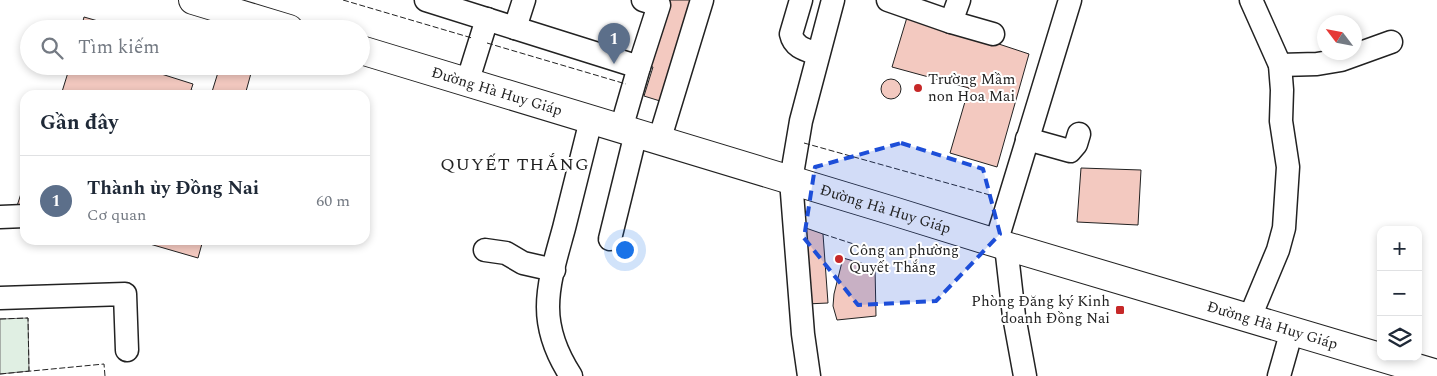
<!DOCTYPE html>
<html lang="vi">
<head>
<meta charset="utf-8">
<style>
	body { margin:0; font-family:Spectral,serif; background:#f6f6f7; color:#1f2937 }
	.controls { position:absolute; right:15px; bottom:15px; display:grid; overflow:hidden; border-radius:10px; box-shadow:0 2px 8px #0003 }
	.controls button { width:45px; height:45px; display:grid; place-items:center; padding:0; border:0; border-bottom:1px solid #e0e1e3; background:#fff; color:#1f2937; font:25px sans-serif }
	.compass { position:absolute; left:1317px; top:15px; width:45px; height:45px; border-radius:50%; background:#fff; box-shadow:0 2px 8px #0003; rotate:302deg }
	.you { position:absolute; left:624px; top:249px; width:18px; height:18px; margin:-12px; border:4px solid #fff; border-radius:50%; background:#1a73e8; box-shadow:0 0 0 8px #1a73e833 }
	.badge { display:grid; place-items:center; width:32px; height:32px; border-radius:50%; background:#111827; color:#fff; font-size:16px; font-weight:700 }
	.pin { position:absolute; translate:-50% -41px; filter:drop-shadow(0 1px 2px #0008) }
	.pin::after { content:''; position:absolute; top:26px; width:18px; height:15px; background:inherit; clip-path:polygon(0 0,100% 0,50% 100%) }
	.list { margin:0; padding:0; list-style:none }
	h2 { display:flex; justify-content:space-between; align-items:center; height:65px; margin:0; padding:0 20px; font-size:21px }
	h2 small { font-size:16px; font-weight:400; color:#747a83 }
	.list li { display:grid; grid-template-columns:32px 1fr auto; gap:15px; align-items:center; box-sizing:border-box; height:90px; padding:0 20px; border-top:1px solid #e0e1e3 }
	.list b { display:block; font-size:19px; white-space:nowrap }
	.list p { margin:0; font-size:16px; white-space:nowrap; color:#747a83 }
	.list em { font-size:16px; font-style:normal; color:#747a83 }
	.icon { flex:none; width:28px; height:28px; fill:none; stroke:currentColor; stroke-width:2; stroke-linecap:round; stroke-linejoin:round }
	.map { position:relative; flex:none; width:1437px; height:376px; overflow:hidden }
	.search { position:absolute; background:#fff; box-shadow:0 2px 8px #0003; left:20px; top:20px; width:350px; height:55px; display:flex; align-items:center; gap:12px; box-sizing:border-box; padding:0 18px; border-radius:28px; color:#747a83; font-size:19px }
	.panel { position:absolute; background:#fff; box-shadow:0 2px 8px #0003; left:20px; top:90px; width:350px; height:155px; border-radius:15px }
	.map>svg:first-child { display:block }
	.green { fill:#e0efe3; stroke:#6f6f6f }
	.building { fill:#f3c9c0; stroke:#222 }
	.lines { fill:none; stroke-linecap:round; stroke-linejoin:round }
	.minor-casing { stroke:#222; stroke-width:25 }
	.major-casing { stroke:#222; stroke-width:30 }
	.minor { stroke:#fff; stroke-width:22 }
	.major { stroke:#fff; stroke-width:28 }
	.fence { stroke:#222; stroke-width:1; stroke-dasharray:6 2.5; stroke-linecap:butt }
	.marked { fill:#1d4ed8; fill-opacity:0.2; stroke:#1d4ed8; stroke-width:4; stroke-dasharray:10 6; stroke-linejoin:round }
	.poi-dot { fill:#c62828; stroke:#fff; stroke-width:2 }
	.labels { text-anchor:middle; dominant-baseline:central; stroke-width:4; stroke-linejoin:round; paint-order:stroke }
	.poi-label { font-size:15px; fill:#222; stroke:#fff; text-anchor:start }
	.street-label { font-size:15px; fill:#222; stroke:#fff }
	.quarter-label { font-size:18px; letter-spacing:1px; fill:#222; stroke:#fff }
</style>
</head>
<body>
<div class="map">
<svg width="1437" height="376" viewBox="0 0 1437 376">
	<rect width="100%" height="100%" fill="#fff"/>
	<polygon class="green" points="28,318 29,371 0,374 0,319"/>
	<g class="building">
		<polygon points="669,0 691,0 660,101 644,96 653,67 649,66"/>
		<polygon points="908,14 1029,54 997,167 950,153 969,88 892,67"/>
		<polygon points="84,17 126,29 81,29"/>
		<polygon points="70,66 136,66 193,84 191,90 211,95 220,66 235,71 236,66 253,66 245,95 61,95"/>
		<circle cx="891" cy="89" r="10"/>
		<polygon points="1081,168 1141,170 1138,225 1077,222"/>
		<polygon points="25,181 25,209 17,206"/>
		<polygon points="800,226 823,234 828,303 806,304"/>
		<polygon points="136,240 203,240 198,258"/>
		<polygon points="843,258 875,267 876,316 837,320 833,306 834,294"/>
	</g>
	<g class="lines">
		<g class="minor-casing">
			<g id="minor">
				<polyline points="426,0 515,28 524,0"/>
				<path d="M801,0l-10,34c3,14 15,16 27,20"/>
				<polyline points="888,0 951,22 993,34"/>
				<polyline points="951,22 959,0"/>
				<polyline points="515,28 639,67 659,5 643,0"/>
				<polyline points="1280,65 1317,64 1341,60 1391,42"/>
				<polyline points="467,83 487,19"/>
				<polyline points="621,129 639,67"/>
				<polyline points="1027,139 1070,151 1076,144 1079,134"/>
				<polyline points="659,141 702,0"/>
				<polyline points="0,217 25,216"/>
				<polyline points="610,239 636,133"/>
				<polyline points="996,243 1070,0"/>
				<polyline points="1006,246 1014,316 1025,376"/>
				<polyline points="485,250 506,253 523,263 554,270"/>
				<polyline points="0,298 125,294 127,350"/>
				<polyline points="1250,317 1278,250 1284,228 1288,167 1281,121 1282,90 1280,65 1251,0"/>
				<path d="M571,376c-13,-20 -23,-45 -23,-69 0,-26 9,-53 16,-79 9,-36 18,-72 27,-108"/>
				<polyline points="809,376 803,334 791,180 801,121 833,0"/>
				<polyline points="1279,376 1292,330"/>
			</g>
		</g>
		<g class="major-casing">
			<g id="major">
				<polyline points="193,0 289,29"/>
				<path id="s1" d="M361,50l532,161 103,32 441,131"/>
			</g>
		</g>
		<use href="#minor" class="minor"/>
		<use href="#major" class="major"/>
		<g class="fence">
			<polyline points="343,0 472,38"/>
			<polyline points="487,43 626,84"/>
			<polyline points="804,143 990,195"/>
			<polyline points="823,234 875,251"/>
			<polyline points="0,319 28,318 29,371"/>
			<polyline points="0,374 104,364 105,376"/>
		</g>
	</g>
	<path class="marked" d="M901,143l82,26 17,65 -64,67 -78,4 -54,-67 11,-71z"/>
	<g class="poi-dot">
		<circle cx="918" cy="88" r="5"/>
		<circle cx="839" cy="259" r="5"/>
		<rect x="1115" y="305" width="10" height="10" rx="2.5"/>
	</g>
	<g class="labels">
		<g class="poi-label">
			<text x="928" y="79">Trường Mầm<tspan x="928" dy="17">non Hoa Mai</tspan></text>
			<text x="849" y="250">Công an phường<tspan x="849" dy="17">Quyết Thắng</tspan></text>
			<text x="1110" y="301" text-anchor="end">Phòng Đăng ký Kinh<tspan x="1110" dy="17">doanh Đồng Nai</tspan></text>
		</g>
		<g class="street-label">
			<text stroke="none"><textPath href="#s1" startOffset="142">Đường Hà Huy Giáp</textPath></text>
			<text stroke="none"><textPath href="#s1" startOffset="548">Đường Hà Huy Giáp</textPath></text>
			<text stroke="none"><textPath href="#s1" startOffset="952">Đường Hà Huy Giáp</textPath></text>
		</g>
		<g class="quarter-label">
			<text x="515" y="164">QUYẾT THẮNG</text>
		</g>
	</g>
</svg>
<div class="controls">
<button>+</button>
<button>−</button>
<button><svg class="icon" aria-label="layers" viewBox="0 0 24 24"><path d="M12 4l9 5-9 5-9-5zM3 14l9 5 9-5"/></svg></button>
</div>
<svg class="compass" viewBox="-18 -18 36 36"><path d="M0-13l5 13h-10z" fill="#e53935"/><path d="M0 13l5-13h-10z" fill="#747a83"/></svg>
<div class="you"></div>
<div class="pin badge" style="left:614px;top:64px;background:#5c6f8a">1</div>
<div class="search"><svg class="icon" aria-label="search" viewBox="0 0 24 24"><circle cx="10" cy="10" r="6"/><path d="M15 15l6 6"/></svg>Tìm kiếm</div>
<section class="panel">
<h2>Gần đây<small></small></h2>
<ul class="list">
<li><span class="badge" style="background:#5c6f8a">1</span><div><b>Thành ủy Đồng Nai</b><p>Cơ quan</p></div><em>60 m</em></li>
</ul>
</section>
</div>
</body>
</html>
